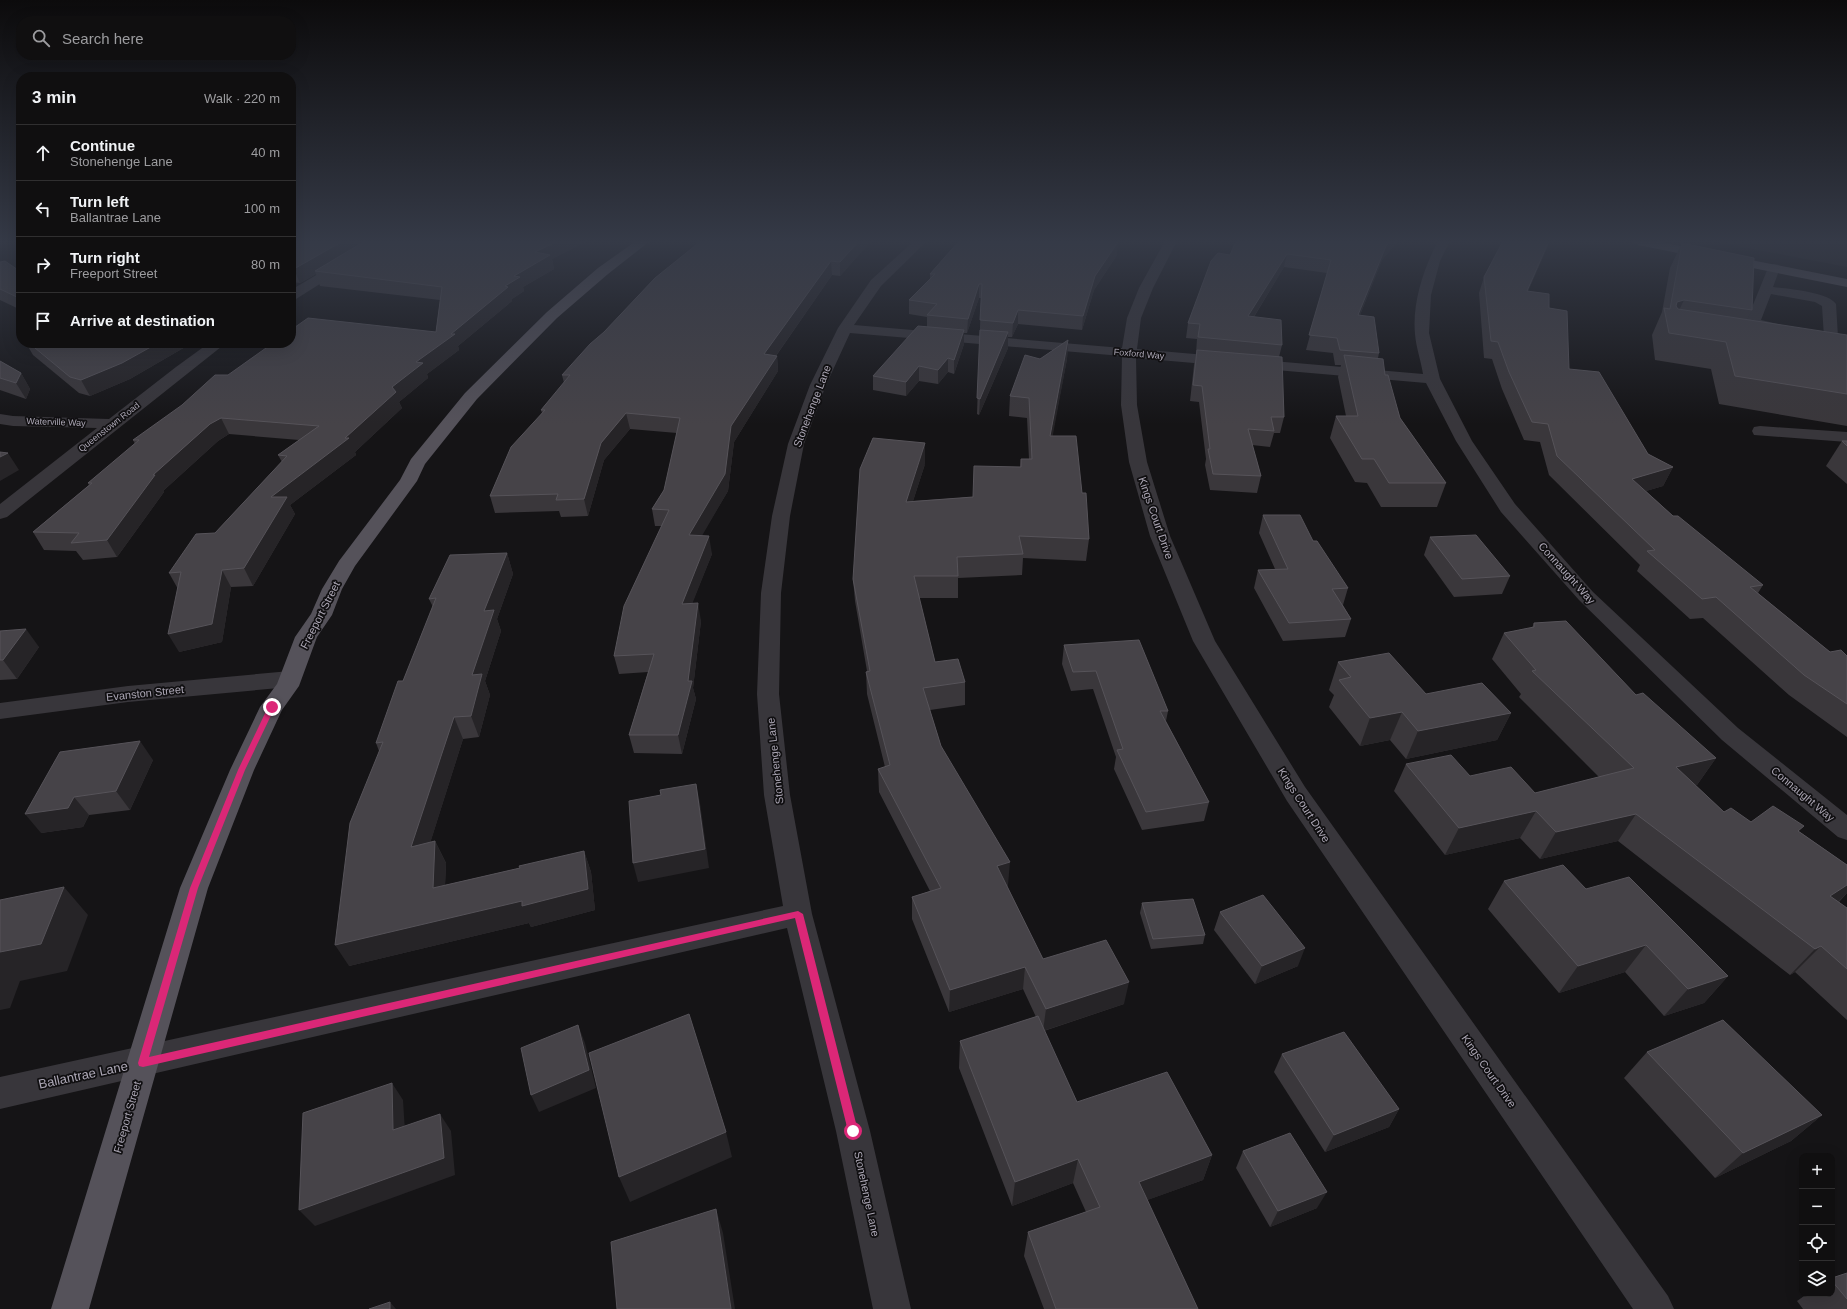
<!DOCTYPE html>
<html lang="en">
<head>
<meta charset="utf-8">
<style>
	body { margin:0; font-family:Helvetica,sans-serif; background:#191819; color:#f1f3f6 }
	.controls { position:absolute; right:12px; bottom:12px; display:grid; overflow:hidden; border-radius:8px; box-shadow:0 4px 16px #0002 }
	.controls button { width:36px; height:36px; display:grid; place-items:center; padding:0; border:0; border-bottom:1px solid #302f30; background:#100f10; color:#f1f3f6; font:20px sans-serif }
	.stop { position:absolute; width:12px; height:12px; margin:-9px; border:3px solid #db2777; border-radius:50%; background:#fff }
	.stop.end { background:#db2777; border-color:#fff; box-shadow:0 1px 4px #0008 }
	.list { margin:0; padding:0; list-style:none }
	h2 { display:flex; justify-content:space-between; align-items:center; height:52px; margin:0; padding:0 16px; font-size:17px }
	h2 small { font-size:13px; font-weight:400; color:#9c9c9f }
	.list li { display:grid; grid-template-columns:26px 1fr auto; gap:12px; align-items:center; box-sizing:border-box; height:56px; padding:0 16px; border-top:1px solid #302f30 }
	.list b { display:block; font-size:15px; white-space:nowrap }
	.list p { margin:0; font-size:13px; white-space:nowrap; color:#9c9c9f }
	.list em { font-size:13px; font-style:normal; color:#9c9c9f }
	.icon { flex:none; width:22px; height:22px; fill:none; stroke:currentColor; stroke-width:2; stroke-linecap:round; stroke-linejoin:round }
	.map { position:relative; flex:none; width:1847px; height:1309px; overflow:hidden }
	.search { position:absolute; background:#100f10; box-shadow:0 4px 16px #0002; left:16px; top:16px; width:280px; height:44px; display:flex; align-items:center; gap:10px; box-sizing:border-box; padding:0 14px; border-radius:16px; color:#9c9c9f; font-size:15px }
	.panel { position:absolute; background:#100f10; box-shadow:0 4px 16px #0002; left:16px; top:72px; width:280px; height:276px; border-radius:16px }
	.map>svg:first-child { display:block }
	.built { fill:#222023 }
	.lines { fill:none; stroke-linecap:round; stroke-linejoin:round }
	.minor { fill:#38363b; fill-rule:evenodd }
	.major { fill:#55525a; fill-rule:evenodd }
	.wall { fill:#3a373b }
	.shaded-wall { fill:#262427 }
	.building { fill:#464348; stroke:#565359 }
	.route { fill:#db2777 }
	.labels { text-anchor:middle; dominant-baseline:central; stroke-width:3.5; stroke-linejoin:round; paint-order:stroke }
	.far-street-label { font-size:9px; fill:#aca7b5; stroke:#100f11 }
	.street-label { font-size:11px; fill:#aca7b5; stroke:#100f11 }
	.near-street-label { font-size:13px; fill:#aca7b5; stroke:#100f11 }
</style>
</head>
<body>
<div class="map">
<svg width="1847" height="1309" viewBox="0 0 1847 1309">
	<rect width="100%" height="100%" fill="#151416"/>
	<polygon class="built" points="1711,241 1847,241 1847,267"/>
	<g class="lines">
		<g class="minor">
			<polygon points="374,241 388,241 296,299 291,300 291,290"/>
			<path d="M914,241h13l-46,45 -27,39 268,23 5,-30 12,-30 26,-47h12l-24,47 -12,30 -4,31 286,25c-2,-13 -7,-27 -8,-40 -3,-32 9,-66 23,-93h12l-10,20 -9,34 -2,38 11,46 32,62 43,63 78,88 145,136 109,87v25l-9,-3 -116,-97 -143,-140 -78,-88 -45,-71 -30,-58 -290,-25 1,47 10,57 23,74 45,105 90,146 363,509 6,13h-41l-346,-508 -94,-160 -43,-105 -21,-74 -8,-57 1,-49 -272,-23 -24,52 -22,59 -14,72 -9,77 -2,101 11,101 22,119 58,217 41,178h-38l-37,-178 -49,-203 -787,181v-32l783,-171 -19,-111 -7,-101 4,-101 11,-77 16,-72 22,-59 28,-57 33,-48z"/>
			<path d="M1774,264l5,1 1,3 -7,19c15,2 55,5 63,17l2,33 -2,3h-10l-2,-3 -2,-31 -7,-4 -44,-8 -10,26 25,6 2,3 -2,3c-9,2 -35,-2 -40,-10l22,-54 1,-3z"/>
			<polygon points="209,343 226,343 7,517 0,519 0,504 97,428 13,426 0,424 0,414 13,416 109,419 176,367"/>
			<polygon points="1760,426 1847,432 1847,442 1754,435 1752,431 1754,427"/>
			<polygon points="290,671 298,674 301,679 298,684 290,687 128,702 0,719 0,703 128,686"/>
		</g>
		<g class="major">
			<polygon points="636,241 650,241 608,274 557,318 477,399 425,464 417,481 355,566 342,589 332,615 317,637 299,686 282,710 254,770 208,888 89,1309 51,1309 180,888 230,770 260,707 277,684 295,637 311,614 322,589 339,561 400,480 411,459 465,393 547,312 598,268"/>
			<polygon points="1632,241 1655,241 1847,279 1847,287 1638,245"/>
		</g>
	</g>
	<g class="wall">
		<polygon points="291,241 587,241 552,259 554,269 523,287 524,291 512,299 512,301 458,346 459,350 427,374 428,378 399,402 402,408 355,452 356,455 290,505 295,514 253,586 231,587 222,642 179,652 178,589 169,573 215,533 282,462 278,455 299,440 229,434 218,441 163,491 164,492 117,557 83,560 76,551 44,550 33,532 89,485 88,483 135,444 133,440 228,375 436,332 440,300 320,286 316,274 300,283 291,282"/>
		<polygon points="701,241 871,241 840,276 832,275 776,356 777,356 778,371 734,442 728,491 701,536 712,554 692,603 701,621 693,688 696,699 682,754 634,753 629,735 648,672 619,674 614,656 662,526 655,526 652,509 664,490 677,433 630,429 604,460 588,516 561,517 559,511 495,513 490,496 542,413 541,410 564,383 562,375 604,332"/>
		<polygon points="1236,241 1398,241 1382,260 1360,315 1379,353 1378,358 1385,375 1400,418 1446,483 1437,507 1381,507 1367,483 1355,482 1330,438 1336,416 1346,416 1338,377 1341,365 1335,365 1333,353 1306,350 1327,273 1284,267 1254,317 1282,345 1279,357 1284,417 1280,433 1274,433 1270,447 1252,445 1261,476 1257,493 1210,490 1205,465 1206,459 1199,402 1190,401 1194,365 1196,353 1197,339 1186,338 1188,323 1230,255"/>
		<polygon points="1503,241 1550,241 1528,291 1549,308 1569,369 1648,454 1673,467 1663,486 1646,491 1673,516 1763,585 1758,593 1830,652 1847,656 1847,737 1789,695 1703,618 1690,619 1637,571 1640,565 1549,475 1540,442 1524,440 1502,389 1492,359 1484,358 1479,293 1484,277"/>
		<polygon points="1682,243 1752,310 1747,320 1847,335 1847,426 1719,404 1711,369 1655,360 1652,335 1662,312 1670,268"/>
		<polygon points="1117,255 1094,290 1082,330 1018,324 1012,337 1008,337 1008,348 979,415 977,414 981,298 979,298 967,333 964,333 964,344 954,374 948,372 938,384 919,381 906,396 873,390 873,376 927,327 927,317 909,314 909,300 930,279 930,274"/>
		<polygon points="0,262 21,272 21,310 0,300"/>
		<polygon points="1068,340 1067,359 1052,436 1082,493 1089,539 1086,561 1023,558 1022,575 958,578 958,598 919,598 935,662 965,682 965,705 930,710 941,746 1008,885 1007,886 1043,959 1124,1004 1044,1031 1077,1102 1212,1155 1203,1180 1147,1200 1198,1309 1044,1309 1024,1256 1028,1232 1086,1212 1073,1183 1012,1206 959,1068 960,1041 1036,1017 1023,989 949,1012 912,919 912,897 930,891 879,792 878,769 885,767 867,694 866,672 867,671 855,601 853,579 925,464 913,501 973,497 1020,467 1021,459 1029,459 1027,418 1009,416 1010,396 1040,359"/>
		<polygon points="26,343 192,343 130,379 90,396 79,393 33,355"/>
		<polygon points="0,361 21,373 30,389 26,399 0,390"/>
		<polygon points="1842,441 1847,441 1847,484 1826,466"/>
		<polygon points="1263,515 1313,541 1348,588 1343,605 1351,619 1345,637 1283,641 1254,588 1258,570 1275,569 1259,533"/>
		<polygon points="1430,537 1510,576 1502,594 1454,597 1424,555"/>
		<polygon points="507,553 513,574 497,619 501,631 485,681 490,695 479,737 463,739 430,843 435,841 446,863 445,885 520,868 584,851 591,872 595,910 531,927 529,923 349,966 379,751 376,743 403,681 433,607 429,599"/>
		<polygon points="1534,623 1636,695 1716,758 1697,785 1695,785 1724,812 1751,822 1800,832 1847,865 1847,893 1839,902 1847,908 1847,1020 1795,972 1790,975 1618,841 1540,859 1520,838 1445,855 1394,791 1406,764 1470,776 1535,793 1599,777 1519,697 1521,694 1492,659 1504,633 1532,628"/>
		<polygon points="0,631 39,647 17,679 0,680"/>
		<polygon points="1064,645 1168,711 1166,721 1209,802 1204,821 1142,830 1114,769 1116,757 1093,689 1071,691 1062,664"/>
		<polygon points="1338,662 1426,694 1511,713 1497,740 1406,759 1390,740 1360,746 1329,707 1334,695 1329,690"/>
		<polygon points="60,752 153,760 130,810 89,815 83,827 41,833"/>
		<polygon points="1504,881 1586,889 1728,976 1704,1003 1664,1016 1625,972 1559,993 1488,909"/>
		<polygon points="1142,903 1205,935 1203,944 1151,949 1140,913"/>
		<polygon points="1220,912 1298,966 1255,984 1214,930"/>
		<polygon points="1647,1052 1822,1115 1791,1141 1715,1178 1624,1078"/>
		<polygon points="1282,1054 1399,1109 1389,1127 1325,1152 1274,1072"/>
		<polygon points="1243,1151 1317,1208 1270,1227 1236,1168"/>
		<polygon points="1847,1273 1847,1309 1803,1309 1797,1301 1807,1294 1832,1294 1832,1278"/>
	</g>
	<g class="shaded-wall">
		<polygon points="343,241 371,241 315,271 316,274 300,283 294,269"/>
		<polygon points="558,241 587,241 552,259 554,269 523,287 524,291 512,299 512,301 458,346 459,350 427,374 428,378 399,402 402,408 355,452 356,455 290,505 295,514 253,586 244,568 271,497 345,438 416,362 451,334 505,286 535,252"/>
		<polygon points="859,241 871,241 840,276 840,262"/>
		<polygon points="1391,241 1398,241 1382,260 1354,330 1358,315 1386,246"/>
		<polygon points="1549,241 1550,241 1521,307 1527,291"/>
		<polygon points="1118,242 1117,255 1094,290 1082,330 1083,316 1095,276"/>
		<polygon points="1287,254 1284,267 1245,331 1248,316"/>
		<polygon points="831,261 832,275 766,370 764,354"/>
		<polygon points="979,284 979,298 967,333 968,319"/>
		<polygon points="1684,300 1671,327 1668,327 1677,302"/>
		<polygon points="1018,310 1018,324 1012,337 1013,323"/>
		<polygon points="964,330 964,344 954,374 954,360"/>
		<polygon points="1008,332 1008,348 979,415 980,399"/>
		<polygon points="1068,340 1067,359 1049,456 1050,436"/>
		<polygon points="158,343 192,343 130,379 90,396 81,380"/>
		<polygon points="777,356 778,371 734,442 728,491 692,553 689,535 731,426"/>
		<polygon points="948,358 948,372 938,384 938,370"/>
		<polygon points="919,366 919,381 906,396 906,382"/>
		<polygon points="21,373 30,389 26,399 16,383"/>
		<polygon points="626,413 630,429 604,460 588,516 584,499 601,443"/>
		<polygon points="221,418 229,434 218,441 163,491 164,492 117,557 107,540 153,475 210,424"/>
		<polygon points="925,443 925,464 906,523 906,502"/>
		<polygon points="8,453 19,470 0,481 0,457"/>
		<polygon points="1673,467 1663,486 1622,498 1632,479"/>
		<polygon points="709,536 712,554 685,622 682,604"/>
		<polygon points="507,553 513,574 497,619 501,631 485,681 490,695 479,737 471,716 472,675 484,611"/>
		<polygon points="222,570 231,587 222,642 179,652 168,634"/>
		<polygon points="698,603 701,621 693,688 696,699 682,754 678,735 688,681"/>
		<polygon points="26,629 39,647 17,679 3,660"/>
		<polygon points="1402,712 1390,740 1360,746 1370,718"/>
		<polygon points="1511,713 1497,740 1406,759 1418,731"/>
		<polygon points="454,717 463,739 422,869 411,847"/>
		<polygon points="140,741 153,760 130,810 116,791"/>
		<polygon points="1716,758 1697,785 1657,794 1676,767"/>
		<polygon points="696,784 700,803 709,868 638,882 633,863"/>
		<polygon points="74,797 89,815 83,827 41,833 25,814"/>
		<polygon points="1536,811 1520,838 1445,855 1459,828"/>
		<polygon points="1636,814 1618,841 1540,859 1556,832"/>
		<polygon points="435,841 446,863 444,910 433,888"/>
		<polygon points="584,851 591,872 595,910 531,927 529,923 349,966 335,945"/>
		<polygon points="1010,862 1008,885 996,889 997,866"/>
		<polygon points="1847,885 1847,893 1838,902 1830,896"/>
		<polygon points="64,887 88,915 67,971 20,981 10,1008 0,1010 0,952"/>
		<polygon points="1646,945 1625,972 1559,993 1578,966"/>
		<polygon points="1821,946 1795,972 1790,975 1815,949"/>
		<polygon points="1305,948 1298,966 1255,984 1262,966"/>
		<polygon points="1025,967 1023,989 949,1012 950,990"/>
		<polygon points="1728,976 1704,1003 1664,1016 1688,989"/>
		<polygon points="1129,982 1124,1004 1043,1031 1046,1009"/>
		<polygon points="578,1025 585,1043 596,1088 539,1112 531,1095"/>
		<polygon points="392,1083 403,1100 406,1147 393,1130"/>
		<polygon points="1399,1109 1389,1127 1325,1152 1334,1135"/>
		<polygon points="440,1114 451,1131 455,1175 315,1226 299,1210"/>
		<polygon points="1822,1115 1791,1141 1715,1178 1743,1153"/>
		<polygon points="726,1132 732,1157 630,1202 619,1177"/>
		<polygon points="1212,1155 1203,1180 1131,1206 1139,1182"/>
		<polygon points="1078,1159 1073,1183 1012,1206 1015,1182"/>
		<polygon points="1327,1192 1317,1208 1270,1227 1278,1211"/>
		<polygon points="716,1209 723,1233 735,1309 731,1309"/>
		<polygon points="390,1302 396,1309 390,1309"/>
	</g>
	<g class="building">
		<polygon points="291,241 343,241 294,269 291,269"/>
		<polygon points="365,241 558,241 535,252 550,255 514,276 520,277 505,286 508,287 451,334 455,334 416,362 423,363 392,387 396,392 345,438 349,438 271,497 287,497 244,568 222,570 212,624 168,634 181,572 169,573 196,534 215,533 287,456 278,455 319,426 221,418 210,424 153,475 155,475 107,540 71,543 79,533 33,532 92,483 88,483 139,440 133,440 182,405 215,375 228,375 273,343 291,343 291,330 308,318 436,332 442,287 315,271"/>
		<polygon points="701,241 859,241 840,262 831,261 764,354 777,356 731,426 725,474 689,535 709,536 682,604 698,603 688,681 692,681 678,735 629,735 654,654 614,656 624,606 669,510 652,509 664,490 680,418 626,413 601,443 584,499 556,500 558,494 490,496 511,447 545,410 541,410 570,375 562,375 590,344 604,332 655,278"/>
		<polygon points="959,241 1113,241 1118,242 1095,276 1083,316 1018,310 1013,323 980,320 982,284 979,284 968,319 927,315 937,304 909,300 935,274 930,274"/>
		<polygon points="1236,241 1391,241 1386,246 1358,315 1374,317 1379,353 1340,350 1337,338 1309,335 1331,260 1287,254 1248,316 1281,320 1282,345 1198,337 1200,324 1188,323 1211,261 1218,253 1230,255"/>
		<polygon points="1503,241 1549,241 1527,291 1549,294 1549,308 1567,311 1569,369 1599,372 1648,454 1673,467 1632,479 1673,516 1678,516 1763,585 1750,587 1830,652 1841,650 1847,656 1847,704 1804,675 1716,597 1702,599 1647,551 1655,550 1557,456 1548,424 1532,422 1509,372 1498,342 1491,341 1484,277"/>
		<polygon points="1682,243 1754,258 1752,310 1684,300 1677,302 1676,306 1678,309 1847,335 1847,394 1735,376 1726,342 1669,333 1664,308 1670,309"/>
		<polygon points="5,261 21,272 21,299 0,289 0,262"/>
		<polygon points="918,326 964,330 954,360 948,358 938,370 919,366 906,382 873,376"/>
		<polygon points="980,330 1008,332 980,399 977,398"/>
		<polygon points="1068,340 1050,436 1076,436 1082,493 1086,493 1089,539 1019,536 1023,554 957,557 958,576 914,576 935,662 958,659 965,682 923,688 941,746 1010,862 997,866 1043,959 1106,940 1129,982 1046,1009 1025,967 950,990 912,897 941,888 878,769 890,765 866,672 870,671 853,579 860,469 873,438 925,443 906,502 973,497 974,466 1021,467 1021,459 1032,459 1029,398 1010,396 1025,355 1040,359"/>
		<polygon points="29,343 158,343 122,363 81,380 70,377"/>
		<polygon points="1197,350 1282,357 1284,417 1271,417 1274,431 1248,429 1261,476 1213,474 1208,449 1210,449 1202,386 1193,385"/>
		<polygon points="1344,355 1383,359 1385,375 1388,375 1400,418 1446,483 1389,483 1374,459 1362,459 1336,416 1358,416"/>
		<polygon points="0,361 21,373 16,383 0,378"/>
		<polygon points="1842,441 1847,441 1847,446"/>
		<polygon points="0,452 8,453 0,457"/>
		<polygon points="1263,515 1300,515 1313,541 1317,541 1348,588 1332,589 1351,619 1289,623 1258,570 1288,569"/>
		<polygon points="1476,535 1510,576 1462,579 1430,537"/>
		<polygon points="507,553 484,611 494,610 472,675 482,674 471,716 454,717 411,847 435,841 433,888 520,868 519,866 584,851 588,889 522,906 522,901 335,945 350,823 383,742 376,743 398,681 403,681 436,598 429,599 450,555"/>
		<polygon points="1566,621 1636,695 1643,693 1716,758 1676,767 1724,812 1731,808 1751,822 1773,806 1804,826 1798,831 1847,865 1847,885 1830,896 1847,908 1847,969 1821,946 1815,949 1636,814 1556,832 1536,811 1459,828 1406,764 1451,755 1470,776 1511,767 1535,793 1634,768 1532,671 1536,670 1504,633 1534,627 1534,623"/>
		<polygon points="26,629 3,660 0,660 0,631"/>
		<polygon points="1139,640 1168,711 1160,711 1209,802 1146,812 1117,750 1123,749 1096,671 1073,672 1064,645"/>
		<polygon points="1389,653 1426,694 1482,683 1511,713 1418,731 1402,712 1370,718 1339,680 1351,677 1338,662"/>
		<polygon points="140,741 116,791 74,797 68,808 25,814 60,752"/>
		<polygon points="696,784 705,849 633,863 629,801 661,795 660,790"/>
		<polygon points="1563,865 1586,889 1629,877 1728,976 1688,989 1646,945 1578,966 1504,881"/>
		<polygon points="64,887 41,944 0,952 0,900"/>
		<polygon points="1263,895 1305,948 1262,966 1220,912"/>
		<polygon points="1193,899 1205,935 1153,939 1142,903"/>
		<polygon points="689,1014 726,1132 619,1177 589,1053"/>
		<polygon points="1038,1016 1077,1102 1167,1072 1212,1155 1139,1182 1198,1309 1056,1309 1028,1232 1100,1207 1078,1159 1015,1182 960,1041"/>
		<polygon points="1723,1020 1822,1115 1743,1153 1647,1052"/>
		<polygon points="578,1025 589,1070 531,1095 521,1048"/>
		<polygon points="1344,1032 1399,1109 1334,1135 1282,1054"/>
		<polygon points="392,1083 393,1130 440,1114 444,1158 299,1210 303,1113"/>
		<polygon points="1290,1133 1327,1192 1278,1211 1243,1151"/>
		<polygon points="716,1209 731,1309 617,1309 611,1242"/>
		<polygon points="1847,1273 1847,1299 1832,1281 1832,1278"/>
		<polygon points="390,1302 390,1309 369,1309"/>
	</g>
	<linearGradient id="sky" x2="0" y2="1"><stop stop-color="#0c0b0c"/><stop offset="0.57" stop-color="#353a47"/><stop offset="1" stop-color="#353a47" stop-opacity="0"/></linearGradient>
	<rect width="1847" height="424" fill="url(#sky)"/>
	<polygon class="route" points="272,704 275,707 245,770 198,888 149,1057 798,911 803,914 858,1131 856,1134 853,1136 850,1134 848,1131 795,918 143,1067 139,1066 138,1063 190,888 238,770 268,707"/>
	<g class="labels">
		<g class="far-street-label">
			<text transform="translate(1139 354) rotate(5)">Foxford Way</text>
			<text transform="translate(56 422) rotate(2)">Waterville Way</text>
			<text transform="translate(109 427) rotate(-38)">Queenstown Road</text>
		</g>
		<g class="street-label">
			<text transform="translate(812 406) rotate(-69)">Stonehenge Lane</text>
			<text transform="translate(1156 518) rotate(71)">Kings Court Drive</text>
			<text transform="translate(1567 573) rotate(48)">Connaught Way</text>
			<text transform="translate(320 615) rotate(-63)">Freeport Street</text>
			<text transform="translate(145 693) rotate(-6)">Evanston Street</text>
			<text transform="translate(775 761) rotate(-96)">Stonehenge Lane</text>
			<text transform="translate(1803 794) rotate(40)">Connaught Way</text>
			<text transform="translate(1304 805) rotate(57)">Kings Court Drive</text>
			<text transform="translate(1489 1071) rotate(55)">Kings Court Drive</text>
			<text transform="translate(127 1117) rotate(-74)">Freeport Street</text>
			<text transform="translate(867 1194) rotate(78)">Stonehenge Lane</text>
		</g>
		<g class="near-street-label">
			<text transform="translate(83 1075) rotate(-12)">Ballantrae Lane</text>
		</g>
	</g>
</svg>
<div class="controls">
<button>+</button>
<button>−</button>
<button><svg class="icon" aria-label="locate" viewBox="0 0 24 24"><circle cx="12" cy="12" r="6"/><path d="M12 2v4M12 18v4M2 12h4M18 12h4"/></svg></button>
<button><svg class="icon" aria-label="layers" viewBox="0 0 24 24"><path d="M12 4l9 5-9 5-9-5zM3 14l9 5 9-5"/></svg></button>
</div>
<div class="stop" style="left:853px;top:1131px"></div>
<div class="stop end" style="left:272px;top:707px"></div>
<div class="search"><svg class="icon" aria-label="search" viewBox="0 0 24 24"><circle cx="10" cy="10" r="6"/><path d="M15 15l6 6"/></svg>Search here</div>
<section class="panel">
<h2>3 min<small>Walk · 220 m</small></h2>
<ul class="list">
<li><svg class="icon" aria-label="ahead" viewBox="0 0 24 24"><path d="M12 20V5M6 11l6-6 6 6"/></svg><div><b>Continue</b><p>Stonehenge Lane</p></div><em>40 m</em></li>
<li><svg class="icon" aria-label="left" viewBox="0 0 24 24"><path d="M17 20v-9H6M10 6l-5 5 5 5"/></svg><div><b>Turn left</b><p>Ballantrae Lane</p></div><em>100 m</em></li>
<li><svg class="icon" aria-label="right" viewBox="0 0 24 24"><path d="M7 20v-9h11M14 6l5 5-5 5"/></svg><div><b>Turn right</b><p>Freeport Street</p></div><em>80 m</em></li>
<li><svg class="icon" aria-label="arrive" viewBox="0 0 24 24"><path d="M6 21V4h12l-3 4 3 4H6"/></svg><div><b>Arrive at destination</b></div></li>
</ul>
</section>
</div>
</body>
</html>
